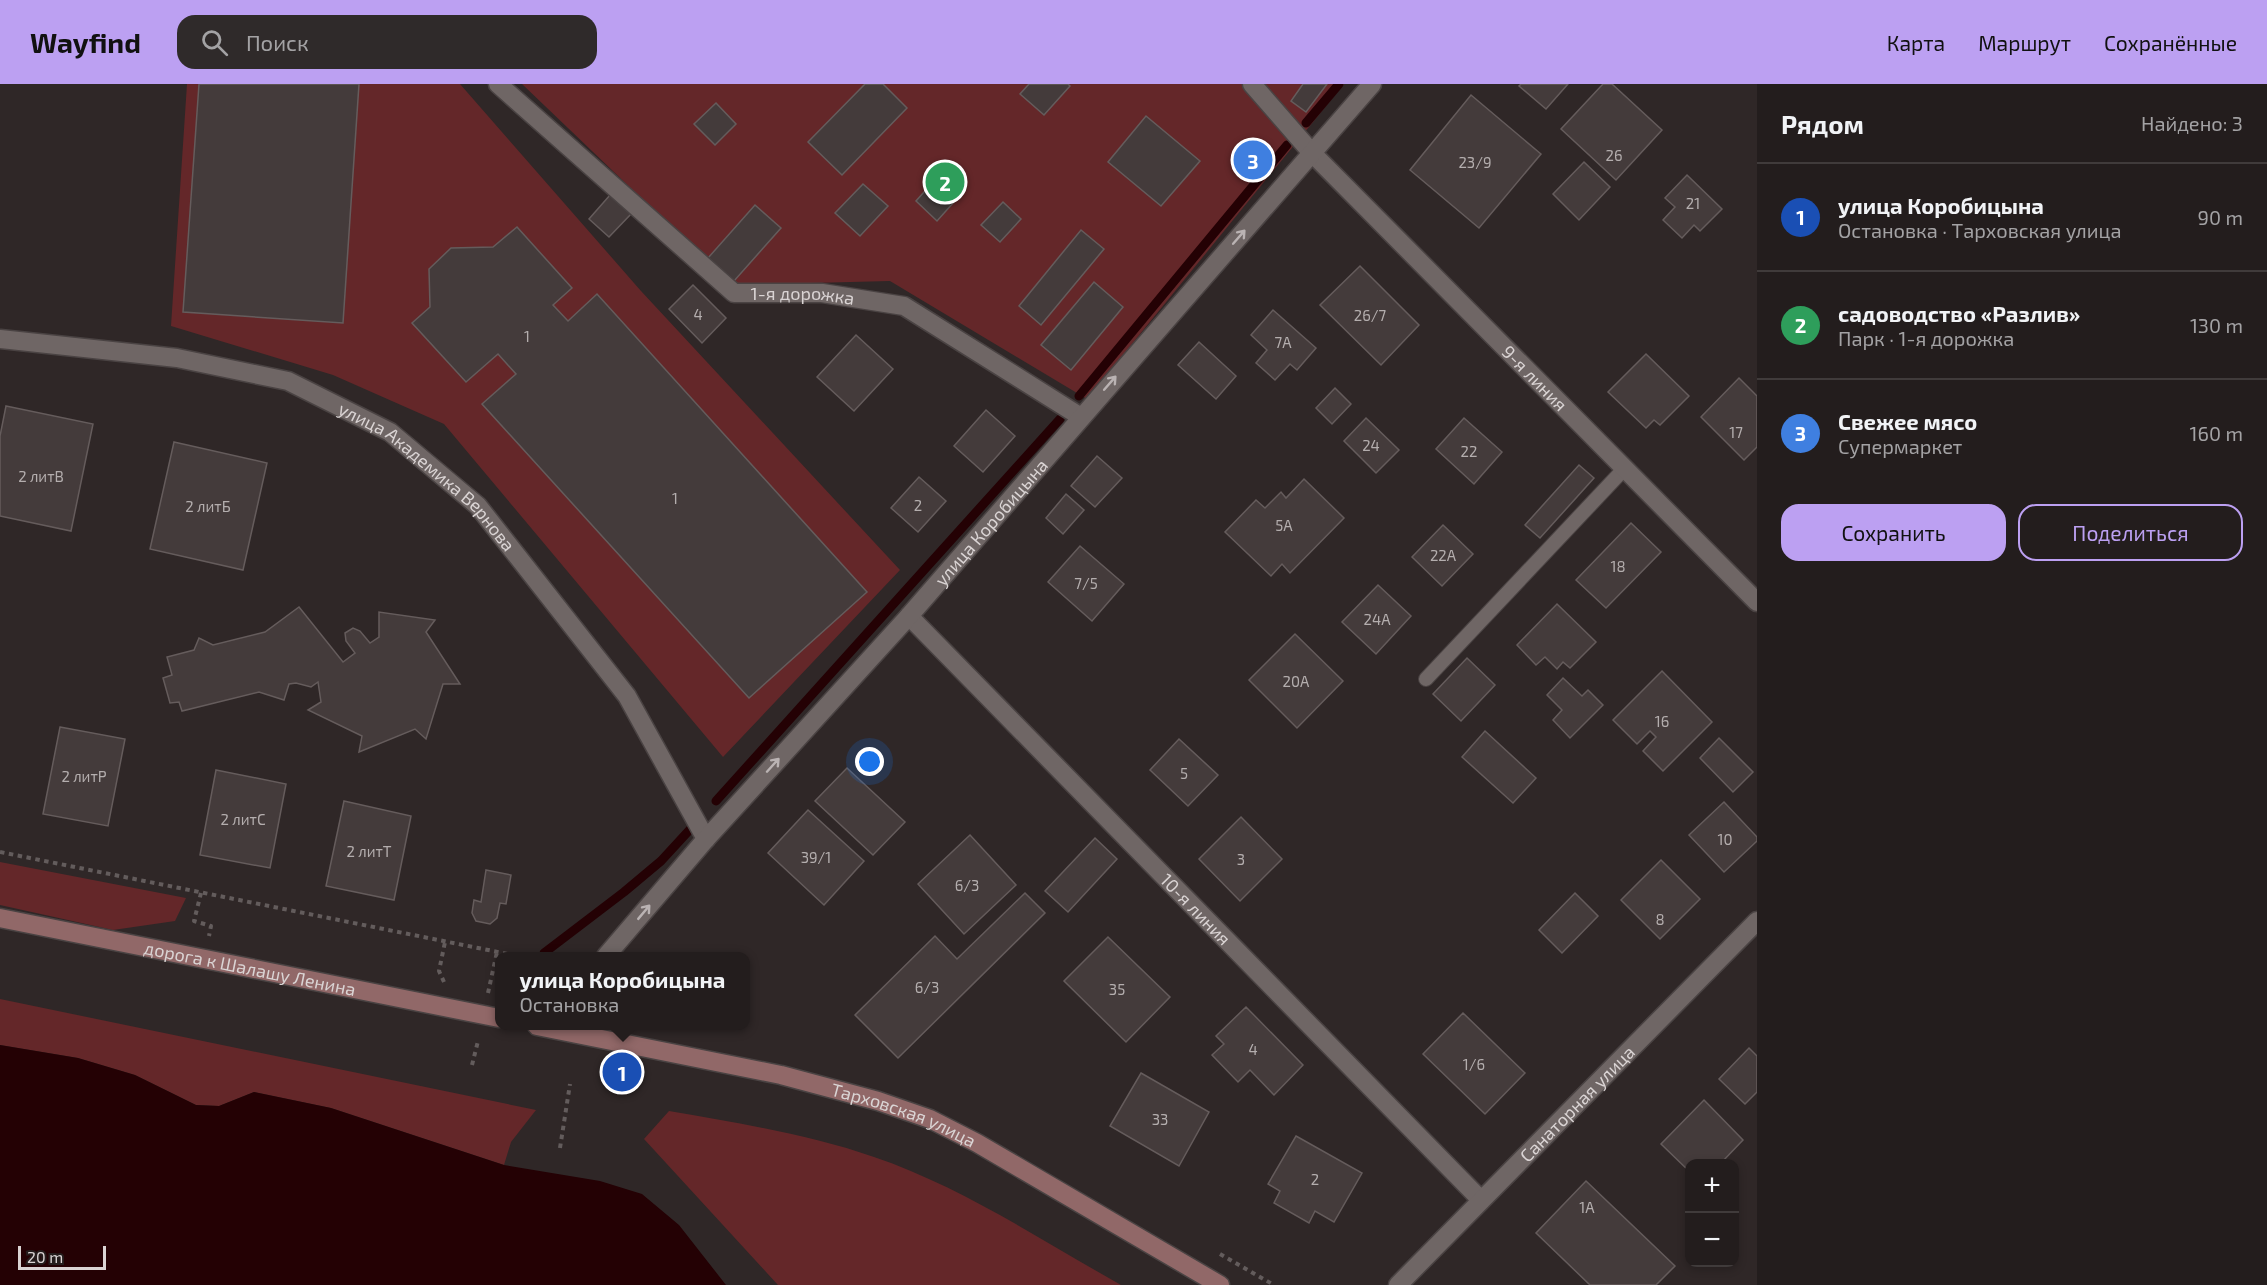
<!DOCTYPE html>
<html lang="ru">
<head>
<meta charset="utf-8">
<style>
	body { margin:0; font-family:"Exo 2",sans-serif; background:#2f2a2a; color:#f1f3f6 }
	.controls { position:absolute; right:18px; bottom:18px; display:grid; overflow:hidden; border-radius:12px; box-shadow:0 3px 9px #0003 }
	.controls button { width:54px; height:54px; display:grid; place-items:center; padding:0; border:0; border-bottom:2px solid #403b3b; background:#231d1d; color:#f1f3f6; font:30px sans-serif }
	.scale { position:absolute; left:18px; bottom:15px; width:88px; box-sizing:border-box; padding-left:6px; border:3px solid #dad4d4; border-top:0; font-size:16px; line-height:21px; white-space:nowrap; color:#dad4d4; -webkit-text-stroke:4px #251d1d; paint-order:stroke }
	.you { position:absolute; left:870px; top:678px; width:21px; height:21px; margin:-15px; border:4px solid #fff; border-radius:50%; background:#1a73e8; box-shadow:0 0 0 9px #1a73e833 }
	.badge { display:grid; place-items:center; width:39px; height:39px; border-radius:50%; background:#bca0f2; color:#fff; font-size:20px; font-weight:700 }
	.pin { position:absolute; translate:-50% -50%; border:3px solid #fff; box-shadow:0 2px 6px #0006 }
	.popup { position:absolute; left:495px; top:868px; width:255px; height:78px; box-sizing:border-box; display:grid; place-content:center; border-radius:12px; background:#231d1d; filter:drop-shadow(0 2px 4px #0005); font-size:20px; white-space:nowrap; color:#a3a2a4 }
	.popup b { font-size:22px; color:#f1f3f6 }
	.popup::after { content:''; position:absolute; left:50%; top:100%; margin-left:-12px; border:12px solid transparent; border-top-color:#231d1d }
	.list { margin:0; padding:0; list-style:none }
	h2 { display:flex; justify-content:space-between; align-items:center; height:78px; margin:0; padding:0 24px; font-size:26px }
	h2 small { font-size:20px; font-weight:400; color:#a3a2a4 }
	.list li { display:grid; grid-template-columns:39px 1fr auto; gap:18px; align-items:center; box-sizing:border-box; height:108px; padding:0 24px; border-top:2px solid #403b3b }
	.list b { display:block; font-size:22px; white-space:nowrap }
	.list p { margin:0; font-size:20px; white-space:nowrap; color:#a3a2a4 }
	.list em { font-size:20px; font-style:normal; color:#a3a2a4 }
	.actions { display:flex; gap:12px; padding:18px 24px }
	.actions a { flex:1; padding:14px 0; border:2px solid #bca0f2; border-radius:18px; text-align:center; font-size:21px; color:#bca0f2 }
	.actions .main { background:#bca0f2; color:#111 }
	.icon { flex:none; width:33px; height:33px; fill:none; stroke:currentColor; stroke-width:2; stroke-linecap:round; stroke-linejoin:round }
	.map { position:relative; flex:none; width:1757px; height:1201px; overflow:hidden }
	header { display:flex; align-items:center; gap:36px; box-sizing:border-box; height:84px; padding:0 30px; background:#bca0f2; color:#111 }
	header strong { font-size:28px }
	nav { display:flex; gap:33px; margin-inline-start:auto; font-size:21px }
	.search { width:420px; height:54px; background:#2f2a2a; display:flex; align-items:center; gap:15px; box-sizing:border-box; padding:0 21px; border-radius:18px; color:#a3a2a4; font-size:22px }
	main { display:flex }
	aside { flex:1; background:#231d1d }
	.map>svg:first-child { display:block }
	.green { fill:#642729 }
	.water { fill:#240104 }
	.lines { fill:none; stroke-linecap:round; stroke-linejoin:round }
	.stream { stroke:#240104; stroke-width:9 }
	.building { fill:#443b3b; stroke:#655c5c; stroke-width:1.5 }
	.lane-casing { stroke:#4a4343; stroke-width:16 }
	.street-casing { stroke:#4a4343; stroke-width:21 }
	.secondary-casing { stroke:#4a4343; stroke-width:21 }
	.path { stroke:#635c5c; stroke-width:4; stroke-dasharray:4.5 4.5; stroke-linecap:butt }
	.lane { stroke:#6f6665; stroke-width:14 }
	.street { stroke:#6f6665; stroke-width:18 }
	.secondary { stroke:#916868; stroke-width:18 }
	.oneway { stroke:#bab3b3 }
	.labels { text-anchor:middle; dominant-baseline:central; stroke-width:5; stroke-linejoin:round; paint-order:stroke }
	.number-label { font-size:15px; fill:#b4aeae }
	.street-label { font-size:18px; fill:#dad4d4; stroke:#251d1d }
</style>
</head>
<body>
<header>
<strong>Wayfind</strong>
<div class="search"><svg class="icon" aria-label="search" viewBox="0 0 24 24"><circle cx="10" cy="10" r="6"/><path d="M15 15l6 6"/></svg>Поиск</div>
<nav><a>Карта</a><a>Маршрут</a><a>Сохранённые</a></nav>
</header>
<main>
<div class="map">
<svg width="1757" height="1201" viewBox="0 0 1757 1201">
	<rect width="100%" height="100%" fill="#2f2727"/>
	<g class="green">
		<polygon points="187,0 460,0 641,207 900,486 723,673 444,340 333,291 171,242"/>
		<polygon points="522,0 1344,0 1087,315 890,197 732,201"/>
		<polygon points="0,778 186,814 175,837 113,846 0,821"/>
		<polygon points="0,915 536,1026 511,1058 504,1081 331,1024 254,1008 219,1022 196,1021 135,991 78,974 0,961"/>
		<path d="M669,1027c68,12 139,23 205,46 86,29 167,83 247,128h-343l-134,-146z"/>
	</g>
	<polygon class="water" points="0,961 78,974 135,991 196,1021 219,1022 254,1008 331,1024 504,1081 600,1097 642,1110 679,1141 726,1201 0,1201"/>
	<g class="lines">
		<g class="stream">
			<polyline points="1306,39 1339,0"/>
			<polyline points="1079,312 1287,61"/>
			<polyline points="716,717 1060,335"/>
			<polyline points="544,869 624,808 661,777 695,740"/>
		</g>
	</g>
	<g class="building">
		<polygon points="199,0 359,0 343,239 183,228"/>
		<polygon points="865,0 883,0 907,24 842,91 808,58"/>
		<polygon points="1029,0 1068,0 1070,2 1044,31 1020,10"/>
		<polygon points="1303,0 1327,0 1306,28 1291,17"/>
		<polygon points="1521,0 1568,0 1546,25 1519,2"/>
		<polygon points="1603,0 1612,0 1662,46 1616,96 1561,45"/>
		<polygon points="1471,11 1541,70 1479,144 1410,86"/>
		<polygon points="716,19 736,40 715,61 694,40"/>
		<polygon points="1146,32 1200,77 1161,122 1108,78"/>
		<polygon points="1251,55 1272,73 1254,95 1232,78"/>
		<polygon points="1584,78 1610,103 1579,136 1553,110"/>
		<polygon points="940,90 962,109 937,137 916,117"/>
		<polygon points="1687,91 1722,125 1700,147 1694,141 1682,154 1663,136 1675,123 1665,114"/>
		<polygon points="863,100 888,122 860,152 835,129"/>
		<polygon points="610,111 631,130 609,153 589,135"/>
		<polygon points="1003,118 1021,135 1000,158 981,141"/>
		<polygon points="755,121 781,144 734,197 708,174"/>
		<polygon points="517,143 572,204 553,221 568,237 597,210 867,508 749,614 482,320 516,290 498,270 466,298 412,239 430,223 429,185 451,164 493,163"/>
		<polygon points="1081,146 1104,165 1041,241 1019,222"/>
		<polygon points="1360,182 1419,241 1381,281 1320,221"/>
		<polygon points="1094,198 1123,223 1071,286 1041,261"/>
		<polygon points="693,201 726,234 702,259 669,225"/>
		<polygon points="1273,226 1316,264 1297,286 1290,280 1275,296 1256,279 1267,266 1251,251"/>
		<polygon points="856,251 893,285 854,327 817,293"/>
		<polygon points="1199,258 1236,292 1216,315 1178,281"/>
		<polygon points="1646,270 1689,312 1660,341 1654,336 1646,344 1608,308"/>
		<polygon points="1739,294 1757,312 1757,363 1744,376 1701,333"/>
		<polygon points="1335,304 1351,320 1332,340 1316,324"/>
		<polygon points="6,322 93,340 71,447 0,432 0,352"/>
		<polygon points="986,326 1015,352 983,388 954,362"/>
		<polygon points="1366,334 1399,366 1376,389 1344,357"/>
		<polygon points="1464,334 1502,368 1474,400 1436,365"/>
		<polygon points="174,358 267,379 243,486 150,465"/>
		<polygon points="1097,372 1122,394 1095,423 1071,402"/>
		<polygon points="1579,381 1594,394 1540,454 1525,441"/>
		<polygon points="919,393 946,417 918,448 891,424"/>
		<polygon points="1304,395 1344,434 1290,489 1282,480 1271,492 1225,448 1256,416 1265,424 1281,408 1286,414"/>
		<polygon points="1066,410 1084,426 1063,450 1046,434"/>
		<polygon points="1631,439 1661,468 1606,524 1576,496"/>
		<polygon points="1443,441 1473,470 1442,502 1412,473"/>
		<polygon points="1080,462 1124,500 1092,537 1048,498"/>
		<polygon points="1378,501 1411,532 1376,570 1342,538"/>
		<polygon points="1557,520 1596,558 1570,584 1563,578 1557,585 1545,573 1536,581 1517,561"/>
		<polygon points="299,523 343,578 355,569 346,557 345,549 353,544 360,547 370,559 379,553 379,528 435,536 426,548 460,600 443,600 426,655 415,645 359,668 362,652 308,626 321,618 318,598 311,603 296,599 289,600 284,616 259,608 182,627 179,618 170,619 163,594 172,591 167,573 194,566 199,554 213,561 265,548"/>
		<polygon points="1295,550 1343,597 1297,644 1249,596"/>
		<polygon points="1467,574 1495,601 1461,637 1433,610"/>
		<polygon points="1662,587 1712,638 1663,687 1643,667 1656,653 1650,647 1637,660 1613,636"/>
		<polygon points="1563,594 1582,612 1588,606 1603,621 1570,654 1553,636 1562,626 1547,611"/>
		<polygon points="60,643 125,655 108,742 43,730"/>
		<polygon points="1485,647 1536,694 1513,719 1462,673"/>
		<polygon points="1719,654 1753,688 1733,708 1700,674"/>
		<polygon points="1179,655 1218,691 1188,722 1150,686"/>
		<polygon points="847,684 905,738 873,771 815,717"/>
		<polygon points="216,686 286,700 270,784 200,771"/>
		<polygon points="344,717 411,732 394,816 326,802"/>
		<polygon points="1724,718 1757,753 1757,757 1724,788 1689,751"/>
		<polygon points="808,726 864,777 824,821 768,769"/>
		<polygon points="1241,733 1282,775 1240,817 1199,775"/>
		<polygon points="970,751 1016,801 964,850 918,800"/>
		<polygon points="1095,754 1117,775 1068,828 1045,807"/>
		<polygon points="1661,776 1700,815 1660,855 1621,816"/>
		<polygon points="486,786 511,791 506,820 500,819 497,834 490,840 476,837 472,829 474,816 481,818"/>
		<polygon points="1025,809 1045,829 898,974 855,931 935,852 957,875"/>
		<polygon points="1575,809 1598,832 1562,869 1539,846"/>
		<polygon points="1108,853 1170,913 1126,958 1064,897"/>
		<polygon points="1246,923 1303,981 1274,1011 1250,986 1238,998 1212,971 1224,960 1216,952"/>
		<polygon points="1463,929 1525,989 1485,1030 1423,970"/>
		<polygon points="1749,964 1757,972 1757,1008 1745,1020 1719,995"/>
		<polygon points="1141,989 1209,1028 1179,1082 1110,1042"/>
		<polygon points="1704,1016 1743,1056 1720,1080 1690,1080 1690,1088 1661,1060"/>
		<polygon points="1296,1052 1362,1089 1334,1138 1315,1127 1309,1139 1274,1119 1280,1107 1268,1100"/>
		<polygon points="1586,1097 1675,1182 1656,1201 1590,1201 1536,1149"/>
	</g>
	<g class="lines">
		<g class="lane-casing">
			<polyline id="lane" points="1426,595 1625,384"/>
		</g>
		<g class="street-casing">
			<g id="street">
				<path id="s1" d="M498,0l236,209h88l82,13 177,111"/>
				<path id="s2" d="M1252,0l60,69 445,449"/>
				<path id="s3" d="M0,255l177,19 111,23 102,51 88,74 149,190 79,143"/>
				<path id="s4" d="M909,532l572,584"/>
				<path id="s5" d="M606,872l100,-117 203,-223 463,-532"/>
				<path id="s6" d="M1398,1201l359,-364"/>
			</g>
		</g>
		<g class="secondary-casing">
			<g id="secondary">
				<path id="s7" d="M0,834l499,100"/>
				<path id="s8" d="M537,942l244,49 97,26 52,18 47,24 243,142"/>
			</g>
		</g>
		<g class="path">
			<polyline points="0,768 518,872"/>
			<polyline points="201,809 194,837 211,842 209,852"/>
			<polyline points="444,898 439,887 445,858"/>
			<polyline points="488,909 497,868"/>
			<polyline points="472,981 478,957"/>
			<polyline points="560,1064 570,1000"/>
			<polyline points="1220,1170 1274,1201"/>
		</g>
		<use href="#lane" class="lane"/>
		<use href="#street" class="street"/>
		<use href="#secondary" class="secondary"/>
	</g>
	<defs><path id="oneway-shaft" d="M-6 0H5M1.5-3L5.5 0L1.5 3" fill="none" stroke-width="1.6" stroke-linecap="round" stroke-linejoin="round" transform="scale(1.5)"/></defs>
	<g class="oneway">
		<use href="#oneway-shaft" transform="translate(1239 153) rotate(-49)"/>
		<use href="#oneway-shaft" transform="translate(1110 299) rotate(-49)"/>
		<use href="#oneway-shaft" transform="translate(773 681) rotate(-48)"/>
		<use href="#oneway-shaft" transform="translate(644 828) rotate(-50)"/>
	</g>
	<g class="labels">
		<g class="number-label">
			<text x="1614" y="71">26</text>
			<text x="1475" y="78">23/9</text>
			<text x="1693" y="119">21</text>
			<text x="698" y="230">4</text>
			<text x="1370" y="231">26/7</text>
			<text x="527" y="252">1</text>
			<text x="1283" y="258">7А</text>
			<text x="1736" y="348">17</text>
			<text x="1371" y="361">24</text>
			<text x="1469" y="367">22</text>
			<text x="41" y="392">2 литВ</text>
			<text x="675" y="414">1</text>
			<text x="918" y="421">2</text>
			<text x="208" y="422">2 литБ</text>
			<text x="1284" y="441">5А</text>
			<text x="1443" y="471">22А</text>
			<text x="1618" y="482">18</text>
			<text x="1086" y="499">7/5</text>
			<text x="1377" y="535">24А</text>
			<text x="1296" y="597">20А</text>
			<text x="1662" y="637">16</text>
			<text x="1184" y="689">5</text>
			<text x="84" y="692">2 литР</text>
			<text x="243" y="735">2 литС</text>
			<text x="1725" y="755">10</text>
			<text x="369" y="767">2 литТ</text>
			<text x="816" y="773">39/1</text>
			<text x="1241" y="775">3</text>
			<text x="967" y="801">6/3</text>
			<text x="1660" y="835">8</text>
			<text x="927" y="903">6/3</text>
			<text x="1117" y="905">35</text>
			<text x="1253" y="965">4</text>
			<text x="1474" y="980">1/6</text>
			<text x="1160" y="1035">33</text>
			<text x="1315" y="1095">2</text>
			<text x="1587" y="1123">1А</text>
		</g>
		<g class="street-label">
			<text stroke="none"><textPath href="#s1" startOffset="384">1-я дорожка</textPath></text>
			<text stroke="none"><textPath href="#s2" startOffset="408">9-я линия</textPath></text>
			<text stroke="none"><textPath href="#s3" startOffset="462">улица Академика Вернова</textPath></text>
			<text stroke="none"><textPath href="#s5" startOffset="580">улица Коробицына</textPath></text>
			<text stroke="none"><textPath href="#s4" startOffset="410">10-я линия</textPath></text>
			<text stroke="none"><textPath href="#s7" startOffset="255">дорога к Шалашу Ленина</textPath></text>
			<text stroke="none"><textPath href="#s6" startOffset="255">Санаторная улица</textPath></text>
			<text stroke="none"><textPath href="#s8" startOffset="378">Тарховская улица</textPath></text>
		</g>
	</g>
</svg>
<div class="controls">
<button>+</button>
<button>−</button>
</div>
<div class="scale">20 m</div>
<div class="you"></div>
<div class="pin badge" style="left:622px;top:988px;background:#1a4fb4">1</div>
<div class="popup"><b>улица Коробицына</b>Остановка</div>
<div class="pin badge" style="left:945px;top:98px;background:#2e9e5b">2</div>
<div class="pin badge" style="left:1253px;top:76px;background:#3f7fe0">3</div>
</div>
<aside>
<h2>Рядом<small>Найдено: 3</small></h2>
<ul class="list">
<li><span class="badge" style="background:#1a4fb4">1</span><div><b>улица Коробицына</b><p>Остановка · Тарховская улица</p></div><em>90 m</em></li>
<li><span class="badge" style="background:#2e9e5b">2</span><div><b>садоводство «Разлив»</b><p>Парк · 1-я дорожка</p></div><em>130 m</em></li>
<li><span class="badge" style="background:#3f7fe0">3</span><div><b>Свежее мясо</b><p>Супермаркет</p></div><em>160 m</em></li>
</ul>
<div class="actions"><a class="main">Сохранить</a><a>Поделиться</a></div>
</aside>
</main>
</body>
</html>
